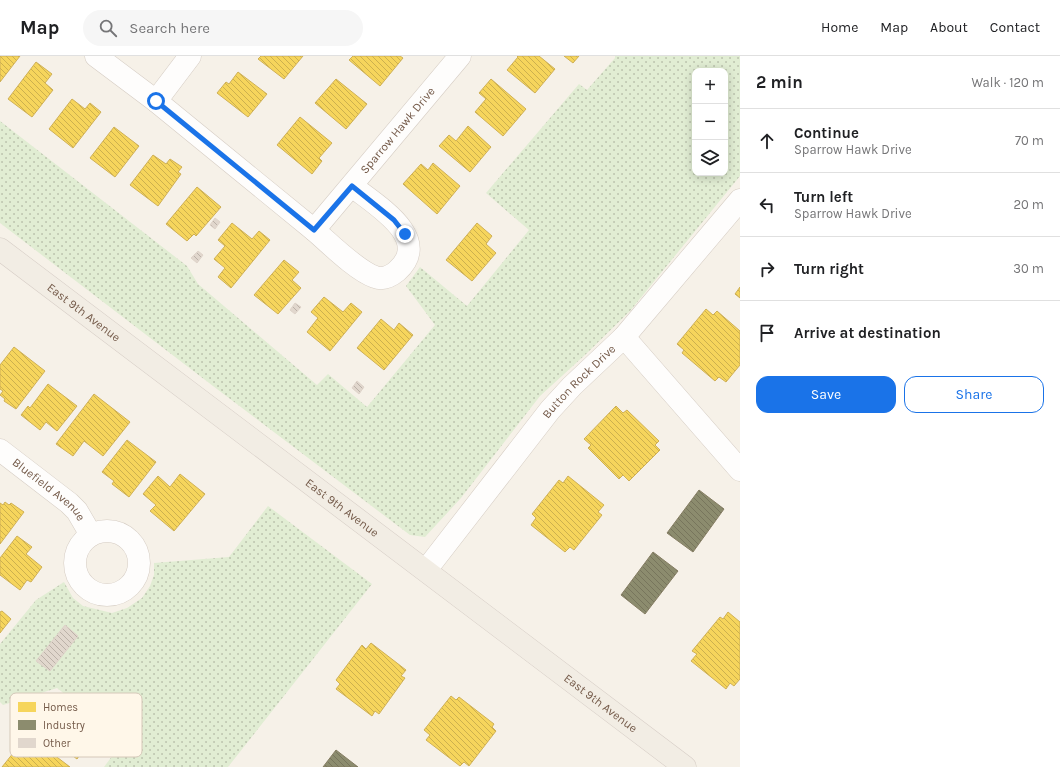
<!DOCTYPE html>
<html lang="en">
<head>
<meta charset="utf-8">
<style>
	body { margin:0; font-family:Karla,sans-serif; background:#f6f6f6; color:#202124 }
	.controls { position:absolute; right:12px; top:12px; display:grid; overflow:hidden; border-radius:8px; box-shadow:0 2px 10px #0003 }
	.controls button { width:36px; height:36px; display:grid; place-items:center; padding:0; border:0; border-bottom:1px solid #e0e0e0; background:#fff; color:#202124; font:20px sans-serif }
	.stop { position:absolute; width:12px; height:12px; margin:-9px; border:3px solid #1a73e8; border-radius:50%; background:#fff }
	.stop.end { background:#1a73e8; border-color:#fff; box-shadow:0 1px 4px #0008 }
	.list { margin:0; padding:0; list-style:none }
	h2 { display:flex; justify-content:space-between; align-items:center; height:52px; margin:0; padding:0 16px; font-size:17px }
	h2 small { font-size:13px; font-weight:400; color:#757577 }
	.list li { display:grid; grid-template-columns:26px 1fr auto; gap:12px; align-items:center; box-sizing:border-box; height:64px; padding:0 16px; border-top:1px solid #e0e0e0 }
	.list b { display:block; font-size:15px; white-space:nowrap }
	.list p { margin:0; font-size:13px; white-space:nowrap; color:#757577 }
	.list em { font-size:13px; font-style:normal; color:#757577 }
	.actions { display:flex; gap:8px; padding:12px 16px }
	.actions a { flex:1; padding:9px 0; border:1px solid #1a73e8; border-radius:12px; text-align:center; font-size:14px; color:#1a73e8 }
	.actions .main { background:#1a73e8; color:#fff }
	.icon { flex:none; width:22px; height:22px; fill:none; stroke:currentColor; stroke-width:2; stroke-linecap:round; stroke-linejoin:round }
	.map { position:relative; flex:none; width:740px; height:711px; overflow:hidden }
	header { display:flex; align-items:center; gap:24px; box-sizing:border-box; height:56px; padding:0 20px; background:#fff; border-bottom:1px solid #e0e0e0 }
	header strong { font-size:19px }
	nav { display:flex; gap:22px; margin-inline-start:auto; font-size:14px }
	.search { width:280px; height:36px; background:#f6f6f6; display:flex; align-items:center; gap:10px; box-sizing:border-box; padding:0 14px; border-radius:22px; color:#757577; font-size:15px }
	main { display:flex }
	aside { flex:1; background:#fff }
	.map>svg:first-child { display:block }
	.park { fill:url(#park-dots); fill-rule:evenodd }
	.homes { fill:url(#homes-back-hatch); stroke:#cfb056 }
	.industry { fill:url(#industry-back-hatch); stroke:#857d63 }
	.building { fill:url(#building-back-hatch); stroke:#dfd4ca }
	.lines { fill:none; stroke-linecap:round; stroke-linejoin:round }
	.minor-casing { stroke:#d5ccc3; stroke-width:23 }
	.major-casing { stroke:#d5ccc5; stroke-width:23 }
	.minor { stroke:#fefdfc; stroke-width:22 }
	.major { stroke:#f2ede4; stroke-width:22 }
	.route { stroke:#1a73e8; stroke-width:5 }
	.labels { text-anchor:middle; dominant-baseline:central; stroke-width:4; stroke-linejoin:round; paint-order:stroke }
	.street-label { font-size:12px; fill:#745a49; stroke:#fff7e9 }
	.key { fill:#fff7e9; stroke:#d5c8b9; stroke-width:1 }
	.key-label { font-size:11px; fill:#745a49 }
</style>
</head>
<body>
<header>
<strong>Map</strong>
<div class="search"><svg class="icon" aria-label="search" viewBox="0 0 24 24"><circle cx="10" cy="10" r="6"/><path d="M15 15l6 6"/></svg>Search here</div>
<nav><a>Home</a><a>Map</a><a>About</a><a>Contact</a></nav>
</header>
<main>
<div class="map">
<svg width="740" height="711" viewBox="0 0 740 711">
	<defs>
		<pattern id="park-dots" width="8" height="8" patternUnits="userSpaceOnUse"><rect width="8" height="8" fill="#e1edd3"/><path d="M2 2h.1M6 6h.1" fill="none" stroke="#bbc3ad" stroke-width="1.8" stroke-linecap="round"/></pattern>
		<pattern id="homes-back-hatch" width="6" height="6" patternUnits="userSpaceOnUse"><rect width="6" height="6" fill="#f6d55c"/><path d="M-1 5l2 2M0 0l6 6M5-1l2 2" fill="none" stroke="#ccb04e"/></pattern>
		<pattern id="industry-back-hatch" width="6" height="6" patternUnits="userSpaceOnUse"><rect width="6" height="6" fill="#8c8c6e"/><path d="M-1 5l2 2M0 0l6 6M5-1l2 2" fill="none" stroke="#77755c"/></pattern>
		<pattern id="building-back-hatch" width="6" height="6" patternUnits="userSpaceOnUse"><rect width="6" height="6" fill="#e1d7cd"/><path d="M-1 5l2 2M0 0l6 6M5-1l2 2" fill="none" stroke="#bbb1a8"/></pattern>
	</defs>
	<rect width="100%" height="100%" fill="#f6f1e8"/>
	<g class="park">
		<path d="M615,0h125v120l-110,135 -44,43 -46,42 -79,102 -36,39 -15,-2 -197,-149 -213,-163v-102l187,145 11,18 119,101 11,-11 39,33 68,-82 -29,-39 14,-19 47,39 62,-76 -43,-37 93,-109 8,6 28,-32zM695,15h30v102h-30z"/>
		<polygon points="268,450 372,528 228,711 104,711 124,684 57,632 3,649 0,646 0,588 36,544 64,526 73,542 83,550 112,557 127,552 142,542 150,530 154,519 154,507 229,501"/>
	</g>
	<g class="homes">
		<polygon points="0,0 20,0 0,26"/>
		<polygon points="261,0 303,0 284,23 258,3"/>
		<polygon points="353,0 400,0 403,2 380,30 349,4"/>
		<polygon points="517,0 539,0 555,13 535,37 507,14 518,1"/>
		<polygon points="564,0 579,0 573,7"/>
		<polygon points="36,6 52,18 45,27 53,34 32,61 8,43"/>
		<polygon points="238,16 267,38 248,61 217,37 226,26 229,28"/>
		<polygon points="336,23 367,48 346,73 315,47"/>
		<polygon points="491,23 526,53 503,80 475,56 486,43 479,37"/>
		<polygon points="72,43 85,53 90,47 101,56 73,92 49,73"/>
		<polygon points="300,61 332,87 319,102 322,105 312,118 277,89"/>
		<polygon points="468,70 491,91 470,116 439,90 449,79 456,85"/>
		<polygon points="114,71 139,90 115,121 90,102"/>
		<polygon points="153,99 166,108 170,103 182,111 178,116 181,118 158,150 130,129"/>
		<polygon points="433,107 460,130 437,158 403,128 421,108 428,114"/>
		<polygon points="197,131 221,151 196,180 194,178 187,185 166,168"/>
		<polygon points="232,167 252,183 259,175 270,184 231,232 218,221 225,212 214,203 225,190 218,184"/>
		<polygon points="477,167 492,180 486,188 496,197 472,225 446,204"/>
		<polygon points="284,204 299,216 292,224 301,232 278,258 254,239"/>
		<polygon points="740,231 740,242 735,238"/>
		<polygon points="324,241 343,256 351,247 362,256 330,295 307,276 318,262 311,256"/>
		<polygon points="706,253 713,259 717,255 740,275 740,309 726,326 719,321 715,325 682,297 684,294 677,288"/>
		<polygon points="381,263 394,274 399,267 413,279 384,314 357,292"/>
		<polygon points="14,291 45,315 16,353 4,345 5,343 0,339 3,335 0,333 0,309"/>
		<polygon points="48,328 77,350 57,375 46,366 40,374 21,359 28,350 30,352"/>
		<polygon points="94,338 130,366 103,400 84,385 73,400 56,388"/>
		<polygon points="616,350 623,357 627,354 659,385 655,389 660,394 629,425 623,419 619,423 588,392 591,389 584,383"/>
		<polygon points="127,384 156,406 129,441 112,428 114,425 102,416"/>
		<polygon points="180,418 205,438 174,475 150,455 156,449 143,438 158,420 170,431"/>
		<polygon points="568,420 604,449 598,456 602,459 574,494 570,491 565,496 531,469 536,462 532,458 559,424 563,427"/>
		<polygon points="5,446 9,449 11,447 24,456 0,488 0,447 3,449"/>
		<polygon points="17,480 32,491 26,498 42,511 31,526 27,524 20,534 0,519 0,502"/>
		<polygon points="2,555 11,563 0,577 0,556"/>
		<polygon points="728,556 740,566 740,623 734,630 730,627 726,633 691,605 697,598 692,595 720,561 723,563"/>
		<polygon points="371,587 406,614 401,620 405,622 379,658 375,655 372,660 336,633 340,628 336,624 362,589 366,593"/>
		<polygon points="57,640 77,655 76,657 98,674 77,703 50,683 48,686 32,674"/>
		<polygon points="451,640 456,644 459,641 494,668 492,671 496,675 469,710 464,706 460,710 426,684 430,679 424,674"/>
		<polygon points="41,689 70,711 2,711 18,691 31,701"/>
	</g>
	<g class="industry">
		<polygon points="699,434 724,453 693,496 667,477"/>
		<polygon points="653,496 678,515 645,558 621,539"/>
		<polygon points="336,694 358,711 323,711"/>
	</g>
	<g class="building">
		<polygon points="215,162 220,166 215,173 210,169"/>
		<polygon points="198,195 203,199 197,207 191,202"/>
		<polygon points="295,247 301,251 295,258 290,254"/>
		<polygon points="357,325 364,331 359,338 352,332"/>
		<polygon points="65,569 78,580 50,615 36,605"/>
	</g>
	<g class="lines">
		<g class="minor-casing">
			<g id="minor">
				<path id="s1" d="M96,0l60,45 158,129 146,-174"/>
				<polyline points="156,45 190,0"/>
				<path d="M314,174c15,13 43,41 61,47 8,3 16,-1 22,-6 37,-33 -23,-67 -45,-85"/>
				<polyline points="624,281 740,414"/>
				<path id="s2" d="M0,394l69,53 8,8 14,24"/>
				<circle cx="107" cy="507" r="32"/>
				<path id="s3" d="M426,514l124,-160 22,-24 52,-49 116,-137"/>
			</g>
		</g>
		<g class="major-casing">
			<g id="major">
				<path id="s4" d="M0,193l685,518"/>
			</g>
		</g>
		<use href="#minor" class="minor"/>
		<use href="#major" class="major"/>
	</g>
	<g class="lines">
		<polyline class="route" points="156,45 314,174 352,130 394,164 405,178"/>
	</g>
	<g class="labels">
		<g class="street-label">
			<text stroke="none"><textPath href="#s1" startOffset="409">Sparrow Hawk Drive</textPath></text>
			<text stroke="none"><textPath href="#s4" startOffset="105">East 9th Avenue</textPath></text>
			<text stroke="none"><textPath href="#s3" startOffset="243">Button Rock Drive</textPath></text>
			<text stroke="none"><textPath href="#s2" startOffset="63">Bluefield Avenue</textPath></text>
			<text stroke="none"><textPath href="#s4" startOffset="429">East 9th Avenue</textPath></text>
			<text stroke="none"><textPath href="#s4" startOffset="753">East 9th Avenue</textPath></text>
		</g>
	</g>
	<rect x="10" y="637" width="132" height="64" rx="6" class="key"/>
	<rect x="18" y="646" width="18" height="10" fill="#f6d55c"/>
	<rect x="18" y="664" width="18" height="10" fill="#8c8c6e"/>
	<rect x="18" y="682" width="18" height="10" fill="#e1d7cd"/>
	<g class="key-label">
		<text x="43" y="655">Homes</text>
		<text x="43" y="673">Industry</text>
		<text x="43" y="691">Other</text>
	</g>
</svg>
<div class="controls">
<button>+</button>
<button>−</button>
<button><svg class="icon" aria-label="layers" viewBox="0 0 24 24"><path d="M12 4l9 5-9 5-9-5zM3 14l9 5 9-5"/></svg></button>
</div>
<div class="stop" style="left:156px;top:45px"></div>
<div class="stop end" style="left:405px;top:178px"></div>
</div>
<aside>
<h2>2 min<small>Walk · 120 m</small></h2>
<ul class="list">
<li><svg class="icon" aria-label="ahead" viewBox="0 0 24 24"><path d="M12 20V5M6 11l6-6 6 6"/></svg><div><b>Continue</b><p>Sparrow Hawk Drive</p></div><em>70 m</em></li>
<li><svg class="icon" aria-label="left" viewBox="0 0 24 24"><path d="M17 20v-9H6M10 6l-5 5 5 5"/></svg><div><b>Turn left</b><p>Sparrow Hawk Drive</p></div><em>20 m</em></li>
<li><svg class="icon" aria-label="right" viewBox="0 0 24 24"><path d="M7 20v-9h11M14 6l5 5-5 5"/></svg><div><b>Turn right</b></div><em>30 m</em></li>
<li><svg class="icon" aria-label="arrive" viewBox="0 0 24 24"><path d="M6 21V4h12l-3 4 3 4H6"/></svg><div><b>Arrive at destination</b></div></li>
</ul>
<div class="actions"><a class="main">Save</a><a>Share</a></div>
</aside>
</main>
</body>
</html>
